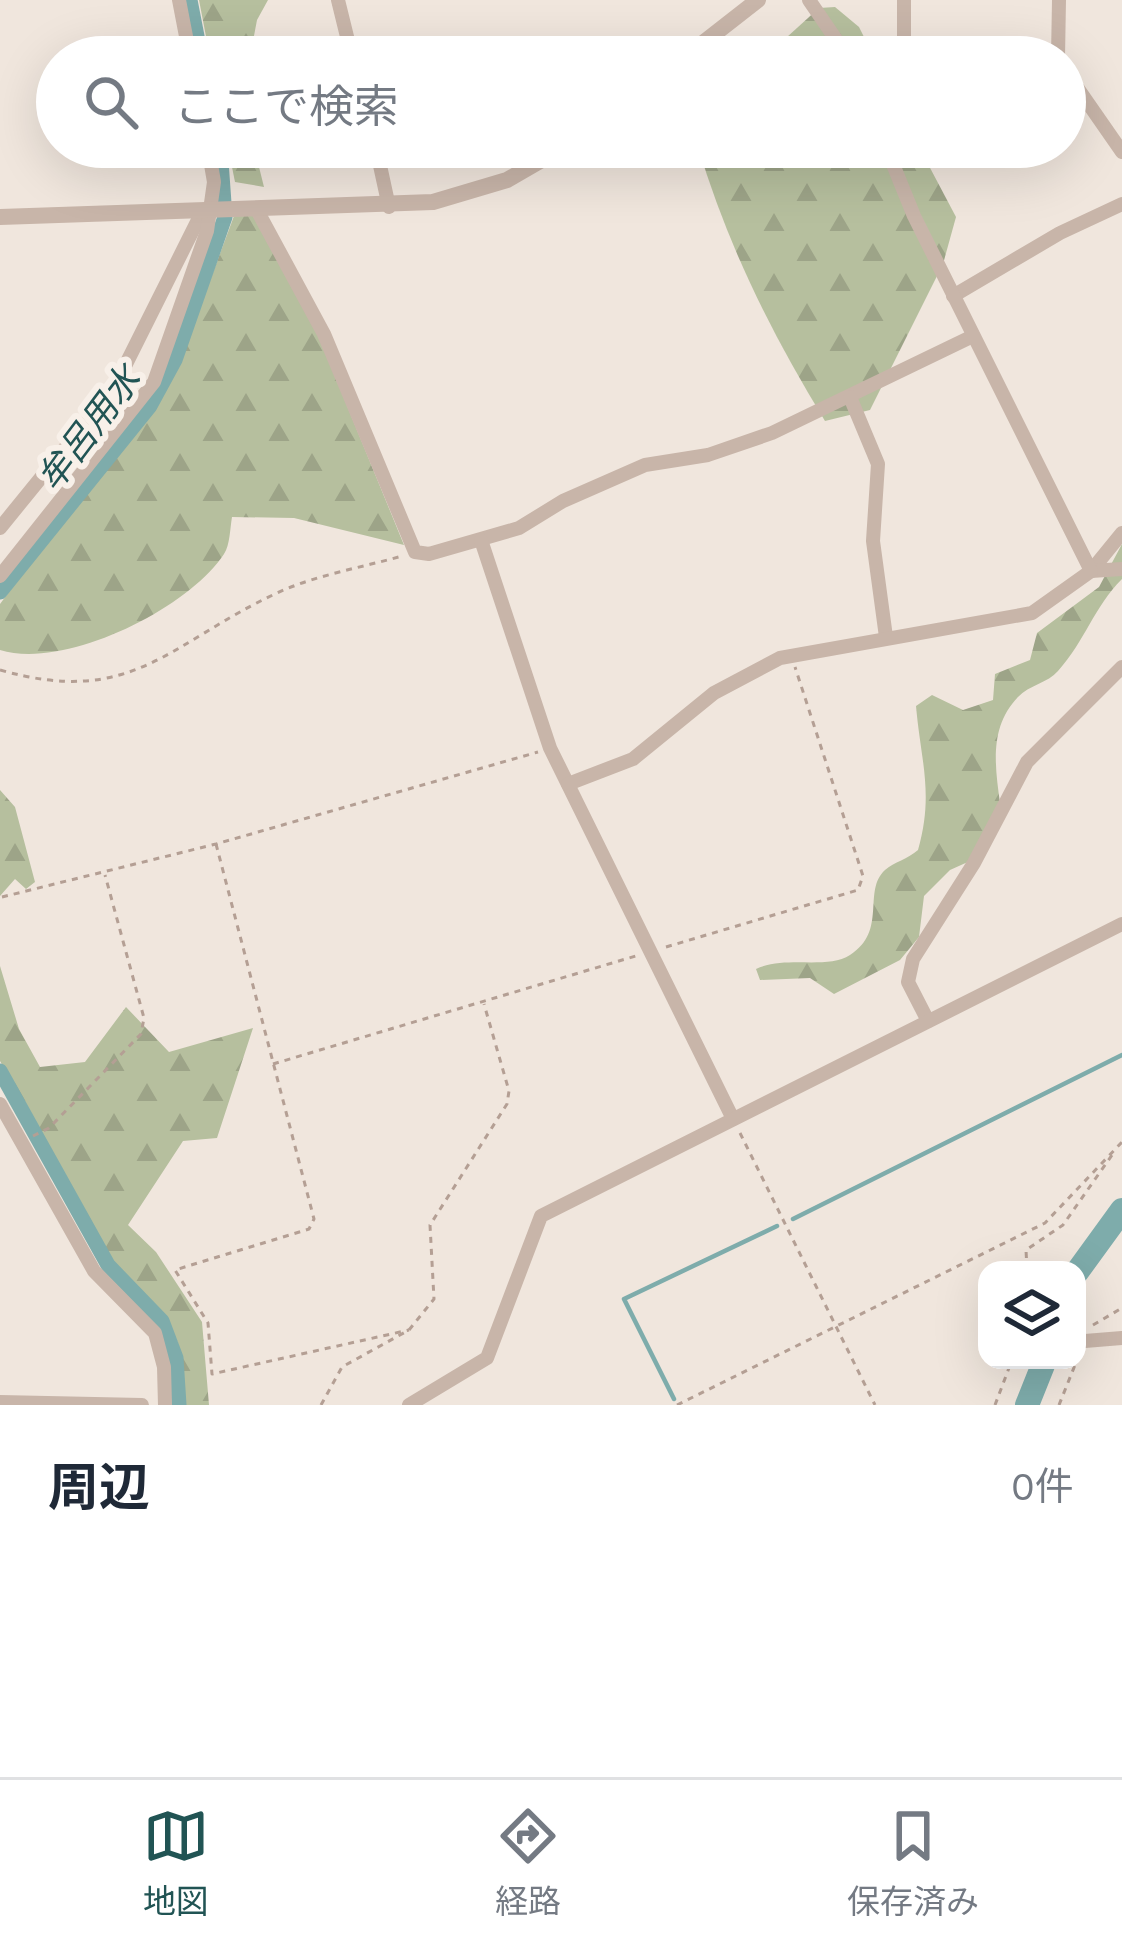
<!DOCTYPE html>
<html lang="ja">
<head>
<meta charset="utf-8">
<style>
	body { margin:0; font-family:"Work Sans","Noto Sans JP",sans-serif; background:#f2f2f3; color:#1f2937 }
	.controls { position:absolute; right:36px; bottom:36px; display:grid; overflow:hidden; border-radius:24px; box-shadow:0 12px 48px #0002 }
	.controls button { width:108px; height:108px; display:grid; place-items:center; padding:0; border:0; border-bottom:3px solid #e0e1e3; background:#fff; color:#1f2937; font:60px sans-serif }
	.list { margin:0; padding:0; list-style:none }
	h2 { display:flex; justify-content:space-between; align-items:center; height:156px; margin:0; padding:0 48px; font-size:51px }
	h2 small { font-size:39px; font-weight:400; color:#747a83 }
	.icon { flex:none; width:66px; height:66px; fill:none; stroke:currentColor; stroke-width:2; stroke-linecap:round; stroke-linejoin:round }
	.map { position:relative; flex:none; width:1122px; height:1405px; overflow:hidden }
	.search { position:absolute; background:#fff; box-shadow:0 12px 48px #0002; left:36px; right:36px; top:36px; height:132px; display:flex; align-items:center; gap:30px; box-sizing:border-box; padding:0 42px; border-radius:66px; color:#747a83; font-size:45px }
	.sheet { height:372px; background:#fff }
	nav { display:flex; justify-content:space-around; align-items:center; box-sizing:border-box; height:168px; border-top:3px solid #e0e1e3; background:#fff; font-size:33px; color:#747a83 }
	nav a { display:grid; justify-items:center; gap:6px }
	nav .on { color:#215454 }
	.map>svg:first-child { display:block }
	.forest { fill:url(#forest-firs) }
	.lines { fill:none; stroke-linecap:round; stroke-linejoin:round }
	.stream { stroke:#7eacab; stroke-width:4.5 }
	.canal { stroke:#7eacab; stroke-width:15 }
	.river { stroke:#7eacab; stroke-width:24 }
	.path { stroke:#b49f94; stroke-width:3; stroke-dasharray:6 6; stroke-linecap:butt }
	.minor { stroke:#c8b5a9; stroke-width:14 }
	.tertiary { stroke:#c8b5a9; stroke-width:16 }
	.labels { text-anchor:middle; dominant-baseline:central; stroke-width:12; stroke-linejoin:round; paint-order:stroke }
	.water-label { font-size:36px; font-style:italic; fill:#215454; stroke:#f8f0e9 }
</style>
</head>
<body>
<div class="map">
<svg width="1122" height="1405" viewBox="0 0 1122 1405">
	<defs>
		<pattern id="forest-firs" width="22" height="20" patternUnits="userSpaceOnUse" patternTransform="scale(3)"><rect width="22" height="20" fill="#b6bf9e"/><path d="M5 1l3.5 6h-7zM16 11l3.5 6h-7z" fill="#9da488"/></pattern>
	</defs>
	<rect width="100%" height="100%" fill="#f0e6dd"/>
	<g class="forest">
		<polygon points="199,0 268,0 257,20 250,57 210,57"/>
		<polygon points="835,7 859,27 874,57 765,57 819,8"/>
		<polygon points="228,147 254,147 264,187 235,182"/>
		<path d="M698,147h221l37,70 -13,47 -73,146 -45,11c-54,-88 -97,-175 -127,-274z"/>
		<path d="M237,208l14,4 68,125 85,208 -110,-27 -62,-1c-2,11 -2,28 -8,37 -36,55 -159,116 -224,96v-46l153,-205 37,-65z"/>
		<path d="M1122,544v35c-28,28 -37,62 -64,92 -10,12 -29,14 -40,26 -29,30 -23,69 -18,106l-30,58 -20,9 -26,26 -5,41 -19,23 -66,34 -24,-16 -50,2 -4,-11c30,-14 71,1 94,-14 38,-24 12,-64 35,-85 9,-8 23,-11 33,-20 16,-56 3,-88 -2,-144l16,-11 31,15 30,-10 2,-26 35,-14 7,-27 62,-46z"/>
		<polygon points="0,790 15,807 35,882 26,889 15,879 0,896"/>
		<polygon points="0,966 19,1029 40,1067 85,1062 126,1007 169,1052 253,1028 217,1138 183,1141 128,1225 156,1252 202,1322 209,1405 184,1405 178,1343 166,1317 113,1261 0,1061"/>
	</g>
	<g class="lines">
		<g class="stream">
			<polyline points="793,1219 1122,1055"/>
			<polyline points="674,1399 624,1299 777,1226"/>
		</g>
		<g class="canal">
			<polyline points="190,0 201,57"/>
			<polyline points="0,592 150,406 175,360 225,217 220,147"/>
			<polyline points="0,1071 108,1265 162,1321 176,1358 179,1405"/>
		</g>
		<g class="river">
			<polyline points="1077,1272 1122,1210"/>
			<polyline points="1027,1405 1045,1360"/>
		</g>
		<g class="path">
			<path d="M0,670c133,38 169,-27 277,-77 39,-18 83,-25 125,-37"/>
			<polyline points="216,844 314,1219 309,1229 175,1270 208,1323 212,1374 409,1330"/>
			<polyline points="2,897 216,844 538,752"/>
			<polyline points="666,947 858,890 863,876 795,667"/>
			<polyline points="273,1064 639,955"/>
			<polyline points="740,1133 875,1405"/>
			<polyline points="33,1136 49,1128 141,1034 144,1018 105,875"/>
			<polyline points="1027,1270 1026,1250 1063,1225 1112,1155"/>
			<polyline points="1093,1325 1122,1308"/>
			<polyline points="321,1405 342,1367 409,1330 434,1299 430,1225 507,1104 509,1091 484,1004"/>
			<polyline points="677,1405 1045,1223 1122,1142"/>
			<polyline points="995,1405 1012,1360"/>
			<polyline points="1059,1405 1079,1355"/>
		</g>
		<g class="minor">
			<polyline points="179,0 190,57"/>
			<polyline points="338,0 352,57"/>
			<polyline points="809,0 848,57"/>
			<polyline points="904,57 904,0"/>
			<polyline points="908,57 957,53"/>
			<polyline points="1058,57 1059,0"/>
			<polyline points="1065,70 1122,152"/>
			<polyline points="376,147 389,207"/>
			<polyline points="257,210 324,334 415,552 429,554 519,528 563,501 645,465 708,455 772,433 973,336"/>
			<polyline points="953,296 1060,233 1122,204"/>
			<polyline points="850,397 878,464 873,541 886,637"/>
			<polyline points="0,528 114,388 203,210"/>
			<polyline points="481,540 550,748 733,1119"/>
			<polyline points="1091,571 1122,533"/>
			<polyline points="1091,571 1122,569"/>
			<polyline points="0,576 154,382 207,231 214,182 208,147"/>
			<polyline points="568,784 633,759 714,693 780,658 1032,613 1091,571 914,216 886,147"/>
			<polyline points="928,1021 908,982 913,959 974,863 1027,762 1122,667"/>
			<polyline points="0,1104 94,1271 155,1333 164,1367 165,1405"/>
			<polyline points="1085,1341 1122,1338"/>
			<polyline points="0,1402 142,1405"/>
			<polyline points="409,1405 487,1358 541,1216 1122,924"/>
		</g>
		<g class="tertiary">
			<polyline points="685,57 758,0"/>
			<polyline points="0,217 433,202 507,180 564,147"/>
		</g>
	</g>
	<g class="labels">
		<g class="water-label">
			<text transform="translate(89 429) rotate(-53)">牟呂用水</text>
		</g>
	</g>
</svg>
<div class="controls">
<button><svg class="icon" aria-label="layers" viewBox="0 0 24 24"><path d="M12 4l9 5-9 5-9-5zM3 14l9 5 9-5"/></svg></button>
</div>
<div class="search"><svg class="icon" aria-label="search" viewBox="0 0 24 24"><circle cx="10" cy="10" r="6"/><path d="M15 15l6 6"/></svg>ここで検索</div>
</div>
<section class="sheet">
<h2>周辺<small>0件</small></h2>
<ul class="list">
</ul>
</section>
<nav>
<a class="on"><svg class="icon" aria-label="map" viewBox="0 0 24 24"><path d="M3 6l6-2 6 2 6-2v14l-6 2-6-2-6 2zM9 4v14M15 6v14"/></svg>地図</a>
<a><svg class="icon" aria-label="directions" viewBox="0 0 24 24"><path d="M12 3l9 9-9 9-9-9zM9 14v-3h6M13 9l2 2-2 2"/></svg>経路</a>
<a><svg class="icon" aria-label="saved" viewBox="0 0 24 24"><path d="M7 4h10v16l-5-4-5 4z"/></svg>保存済み</a>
</nav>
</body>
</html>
